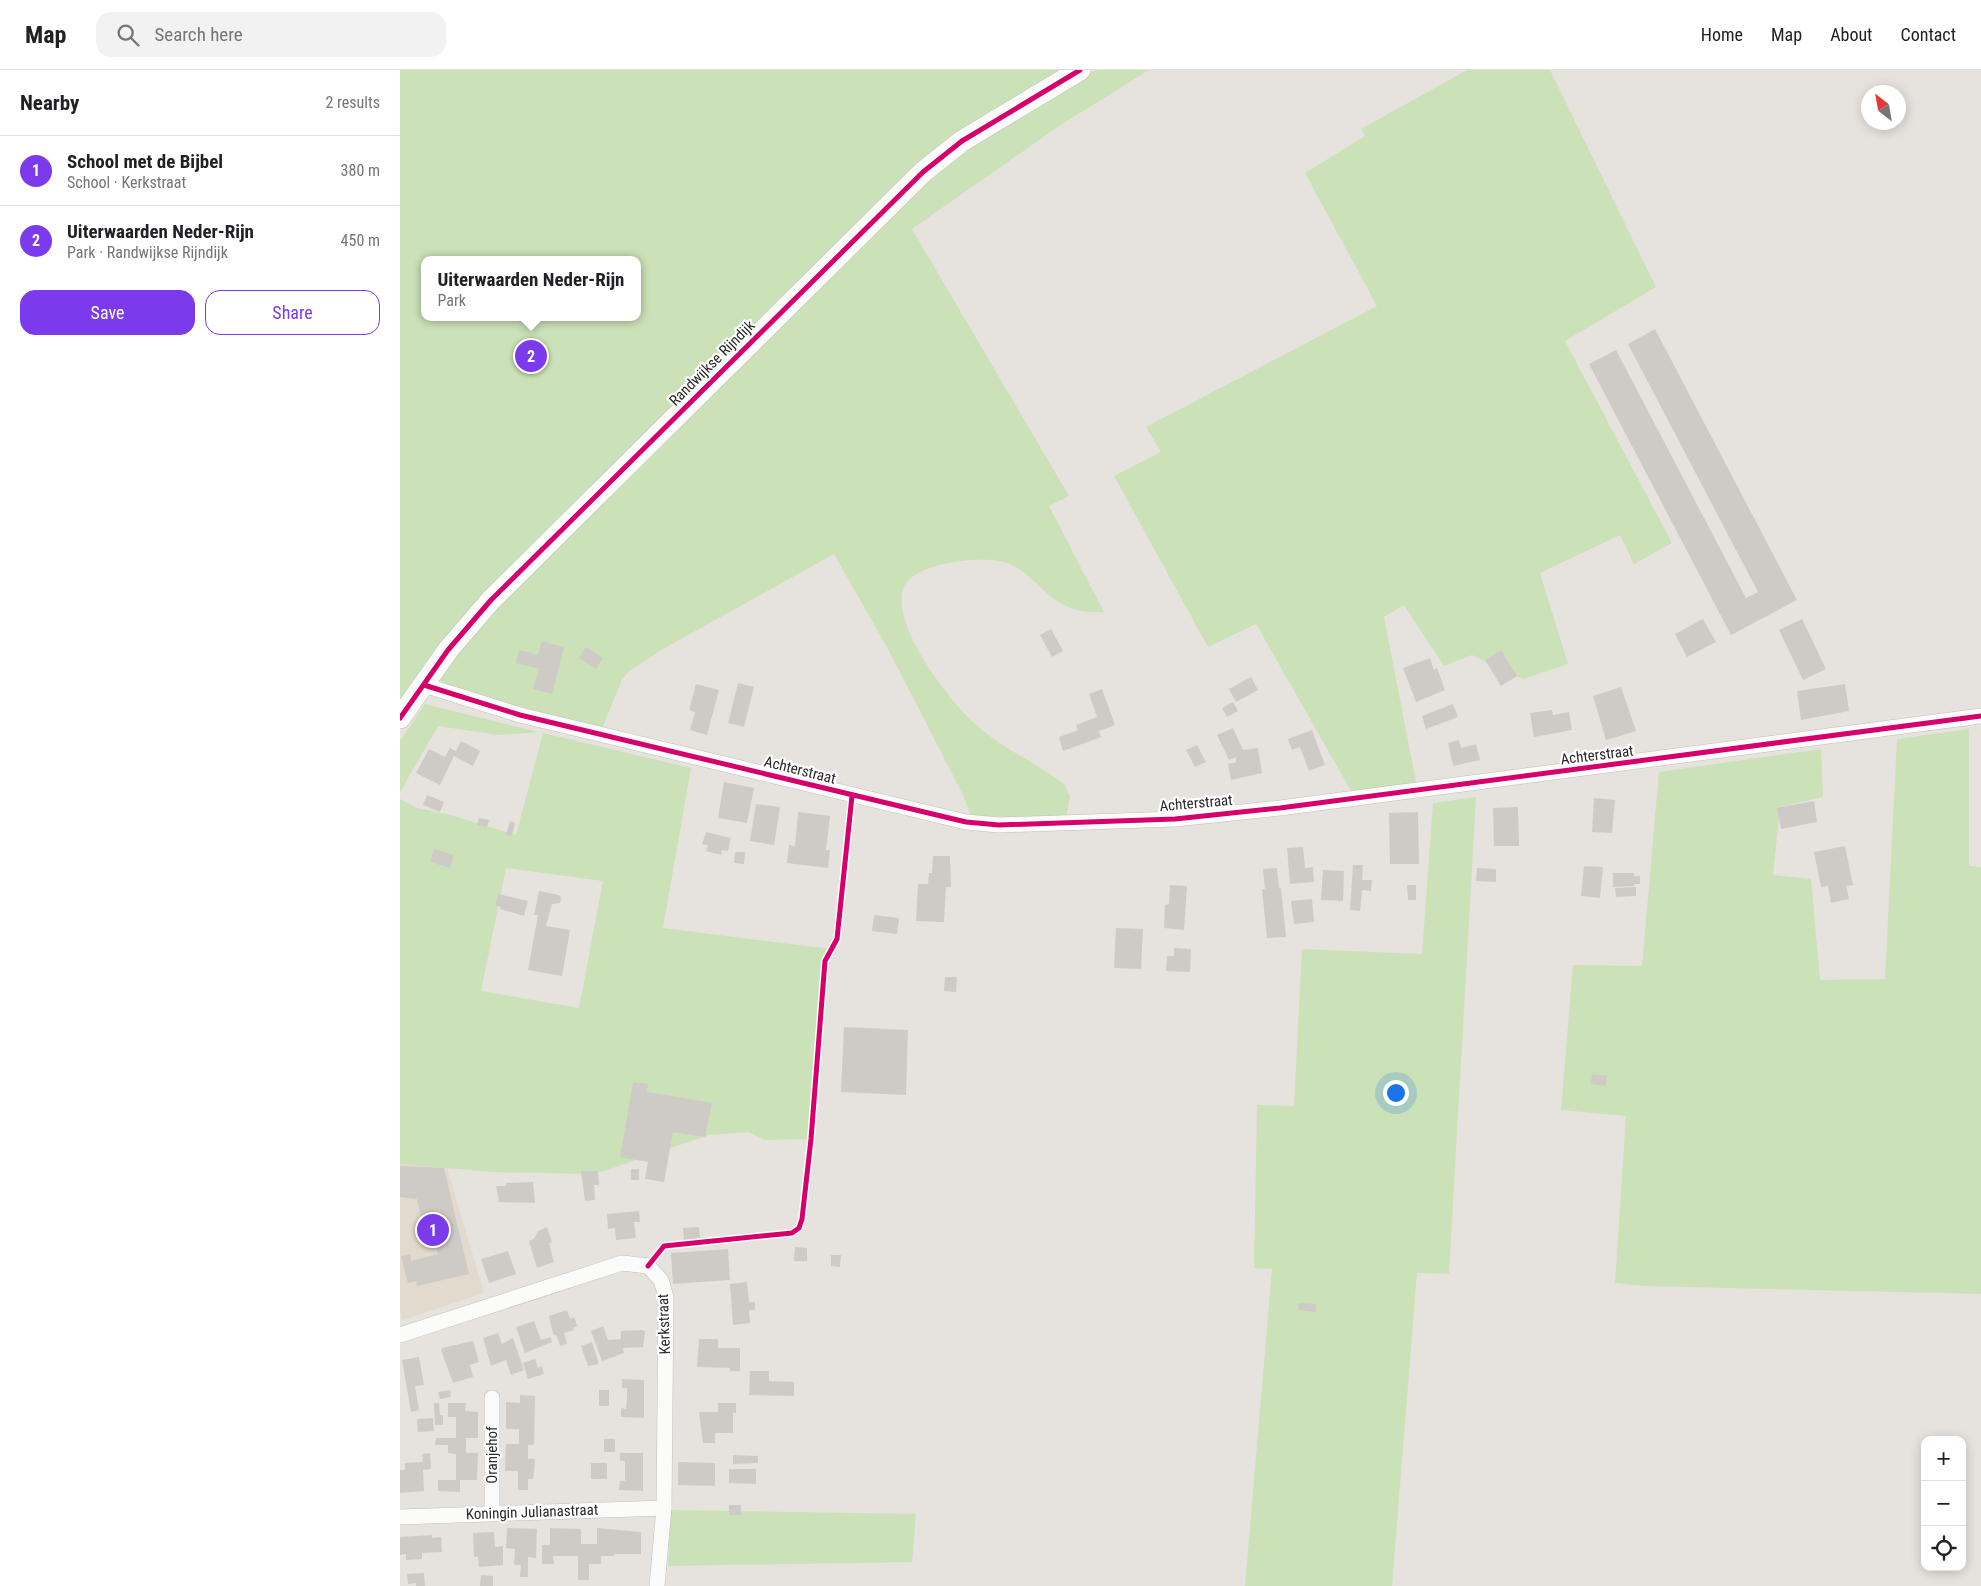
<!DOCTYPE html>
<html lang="en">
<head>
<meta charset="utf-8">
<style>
	body { margin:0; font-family:"Roboto Condensed",sans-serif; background:#f2f2f2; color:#202124 }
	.controls { position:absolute; right:15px; bottom:15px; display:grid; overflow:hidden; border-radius:10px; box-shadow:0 2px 12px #0003 }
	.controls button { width:45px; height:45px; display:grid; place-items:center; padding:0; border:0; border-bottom:1px solid #e0e0e0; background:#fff; color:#202124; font:25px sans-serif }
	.compass { position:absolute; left:1461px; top:15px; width:45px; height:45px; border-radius:50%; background:#fff; box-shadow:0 2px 12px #0003; rotate:329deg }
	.you { position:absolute; left:995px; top:1022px; width:18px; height:18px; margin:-12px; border:4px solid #fff; border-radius:50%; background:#1a73e8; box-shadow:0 0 0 8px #1a73e833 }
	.badge { display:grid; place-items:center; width:32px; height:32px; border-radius:50%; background:#7c3aed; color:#fff; font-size:16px; font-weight:700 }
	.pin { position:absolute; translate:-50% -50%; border:2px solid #fff; box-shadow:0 1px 5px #0006 }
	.popup { position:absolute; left:21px; top:186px; width:220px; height:65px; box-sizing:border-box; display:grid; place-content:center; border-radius:10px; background:#fff; filter:drop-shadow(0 1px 4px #0005); font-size:16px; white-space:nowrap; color:#757577 }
	.popup b { font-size:19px; color:#202124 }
	.popup::after { content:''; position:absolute; left:50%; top:100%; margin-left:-10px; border:10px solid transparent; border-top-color:#fff }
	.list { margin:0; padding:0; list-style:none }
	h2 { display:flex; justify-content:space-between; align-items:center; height:65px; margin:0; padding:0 20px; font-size:21px }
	h2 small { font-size:16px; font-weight:400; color:#757577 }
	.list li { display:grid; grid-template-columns:32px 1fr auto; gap:15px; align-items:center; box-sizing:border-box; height:70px; padding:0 20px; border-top:1px solid #e0e0e0 }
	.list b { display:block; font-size:19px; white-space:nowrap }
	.list p { margin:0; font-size:16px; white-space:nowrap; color:#757577 }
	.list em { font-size:16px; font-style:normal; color:#757577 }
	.actions { display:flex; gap:10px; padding:15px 20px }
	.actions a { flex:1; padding:11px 0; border:1px solid #7c3aed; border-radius:15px; text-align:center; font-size:18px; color:#7c3aed }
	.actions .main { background:#7c3aed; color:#fff }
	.icon { flex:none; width:28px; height:28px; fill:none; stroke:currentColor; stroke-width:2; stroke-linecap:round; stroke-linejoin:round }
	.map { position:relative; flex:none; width:1581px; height:1516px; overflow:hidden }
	header { display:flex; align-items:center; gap:30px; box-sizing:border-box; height:70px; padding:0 25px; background:#fff; border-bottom:1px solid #e0e0e0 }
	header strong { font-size:24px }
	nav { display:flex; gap:28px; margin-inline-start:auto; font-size:18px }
	.search { width:350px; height:45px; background:#f2f2f2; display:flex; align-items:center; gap:12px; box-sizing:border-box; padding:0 18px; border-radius:15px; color:#757577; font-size:19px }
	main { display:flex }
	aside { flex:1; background:#fff }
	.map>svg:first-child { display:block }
	.education { fill:#e1dacd }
	.green { fill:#cbe1b8; fill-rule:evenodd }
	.building { fill:#cecbc7 }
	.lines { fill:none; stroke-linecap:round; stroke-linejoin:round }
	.street-casing { stroke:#c0bfbf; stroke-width:16 }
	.secondary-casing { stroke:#c0bfbf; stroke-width:22 }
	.street { stroke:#fbfbfa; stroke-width:15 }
	.secondary { stroke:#fbfbfa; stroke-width:21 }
	.cycleway-casing { stroke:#fff; stroke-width:8 }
	.cycleway { stroke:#d6006c; stroke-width:5 }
	.labels { text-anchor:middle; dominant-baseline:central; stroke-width:4.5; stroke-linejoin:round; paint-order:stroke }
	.street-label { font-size:15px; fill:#292929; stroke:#fff }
</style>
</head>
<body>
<header>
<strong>Map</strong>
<div class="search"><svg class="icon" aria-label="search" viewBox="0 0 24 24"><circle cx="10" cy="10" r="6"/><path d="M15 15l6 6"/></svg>Search here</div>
<nav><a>Home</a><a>Map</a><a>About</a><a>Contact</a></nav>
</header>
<main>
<aside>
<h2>Nearby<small>2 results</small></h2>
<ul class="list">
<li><span class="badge">1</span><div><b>School met de Bijbel</b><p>School · Kerkstraat</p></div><em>380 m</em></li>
<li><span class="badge">2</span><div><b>Uiterwaarden Neder-Rijn</b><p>Park · Randwijkse Rijndijk</p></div><em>450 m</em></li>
</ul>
<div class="actions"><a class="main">Save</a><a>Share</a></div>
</aside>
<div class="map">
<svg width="1581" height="1516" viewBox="0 0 1581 1516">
	<rect width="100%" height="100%" fill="#e6e3de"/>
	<polygon class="education" points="0,1094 47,1098 84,1223 3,1250 0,1239"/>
	<g class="green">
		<path d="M0,0h667l-77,47 -545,524 -26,31 -19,31zM25,190h212v57h-212z"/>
		<path d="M695,0h54l-90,56 -147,103 157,267 -20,10 55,106c-62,5 -65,-49 -112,-52 -23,-2 -81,4 -89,29 -11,35 41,104 65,128 28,29 64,43 96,67l6,12 -4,22 -95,-2 -8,-21 -75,-146 -54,-95 -171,95 -35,23 -6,8 -20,48 -120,-27 -37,-13 -5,-11 32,-44 453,-449 50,-39z"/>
		<polygon points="1067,0 1150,0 1256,217 1165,271 1272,473 1234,494 1220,465 1140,503 1168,594 1123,609 1072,585 1044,596 1004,535 984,547 1017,717 954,726 856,554 808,577 714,406 761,382 746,357 977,236 905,103 965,66 961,59"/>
		<polygon points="25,634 139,662 98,665 38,656 0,722 0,671"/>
		<polygon points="1569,659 1569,796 1581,797 1581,1224 1244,1216 1215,1213 1226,1046 1161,1040 1173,895 1242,896 1259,702 1421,679 1423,727 1380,737 1373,805 1411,809 1420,910 1485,909 1497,669"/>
		<path d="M143,663l148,35 -28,160 168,21 -6,12 -14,178 -46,1 -16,-8 -40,3 -105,36 -19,3 -93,-2 -92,-8v-365l17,9 30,6 69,21zM106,798l97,13 -24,127 -98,-17z"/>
		<polygon points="1076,727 1049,1204 1017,1203 992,1516 845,1516 872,1199 854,1198 857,1035 894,1036 902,879 1022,884 1033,733"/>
		<polygon points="271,1440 516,1444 512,1492 268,1496"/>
	</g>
	<g class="building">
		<polygon points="1255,259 1397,530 1331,565 1189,294 1216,280 1346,528 1358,522 1228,274"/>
		<polygon points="1303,549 1316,572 1287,587 1275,564"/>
		<polygon points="1402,549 1426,599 1403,610 1379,560"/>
		<polygon points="651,559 663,581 652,587 640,565"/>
		<polygon points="142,571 164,577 152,624 133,619 139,599 116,593 119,580 138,585"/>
		<polygon points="186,577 203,588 196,599 179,588"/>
		<polygon points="1101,580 1117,606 1101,616 1085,590"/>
		<polygon points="1030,588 1034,600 1037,598 1045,620 1016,632 1003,598"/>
		<polygon points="851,607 858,620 836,632 829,619"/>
		<polygon points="338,613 354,617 344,657 328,653"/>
		<polygon points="296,614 319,620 307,665 290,660 295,642 289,640"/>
		<polygon points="1445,614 1449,641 1401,650 1397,621"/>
		<polygon points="1221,617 1236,661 1206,670 1193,626"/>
		<polygon points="702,619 715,655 699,661 701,667 663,681 659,667 678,660 676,655 697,647 689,624"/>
		<polygon points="833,632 838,641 827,647 822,638"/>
		<polygon points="1053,634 1058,647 1026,659 1022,646"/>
		<polygon points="1152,640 1153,645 1169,642 1172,660 1134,667 1130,643"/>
		<polygon points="833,658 843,680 858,678 862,703 831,710 828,694 836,692 836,687 829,690 817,665"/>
		<polygon points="912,660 925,695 909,701 900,677 892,680 888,669"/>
		<polygon points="1059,670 1061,678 1076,674 1080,690 1053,696 1048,673"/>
		<polygon points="61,671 80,681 73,696 54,686 40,715 16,703 29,679 45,687 50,678 56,681"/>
		<polygon points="797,675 806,692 795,697 786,680"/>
		<polygon points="324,712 354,718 347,753 318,748"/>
		<polygon points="27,725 44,732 40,742 23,735"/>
		<polygon points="1194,728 1215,730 1212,763 1192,762"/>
		<polygon points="1414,731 1417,752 1381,759 1377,738"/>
		<polygon points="356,734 380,737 374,775 350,771"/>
		<polygon points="1118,737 1119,776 1094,776 1093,738"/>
		<polygon points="398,742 430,746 426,780 430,780 428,798 387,793 389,775 395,776"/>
		<polygon points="1018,742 1019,794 990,794 989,743"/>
		<polygon points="79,748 89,750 87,757 77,755"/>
		<polygon points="110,751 115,753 112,766 106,765"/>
		<polygon points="306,762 331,768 328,781 322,780 321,785 306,781 308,775 302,774"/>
		<polygon points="1445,776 1453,815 1446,816 1449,829 1431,833 1428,816 1421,817 1414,782"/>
		<polygon points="903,777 905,798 913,797 914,812 890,814 887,778"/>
		<polygon points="34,779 54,785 50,798 30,792"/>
		<polygon points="335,782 345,782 344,794 334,793"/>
		<polygon points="533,786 550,786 551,817 546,817 544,852 516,851 518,814 528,814 529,803 532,803"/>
		<polygon points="953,795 963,795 962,810 972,810 971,821 962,820 960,841 950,840"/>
		<polygon points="1184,796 1203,797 1200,828 1181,826"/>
		<polygon points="877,798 879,818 881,818 886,867 867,868 862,819 865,819 863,799"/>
		<polygon points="1077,798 1096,799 1096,812 1076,811"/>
		<polygon points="923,800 944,801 943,831 921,830"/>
		<polygon points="1213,803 1234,803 1234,806 1240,806 1240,814 1234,814 1235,816 1213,817"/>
		<polygon points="770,815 787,816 784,860 764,858 765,835 769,834"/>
		<polygon points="1007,815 1016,815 1016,830 1008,830"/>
		<polygon points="1236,817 1236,826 1216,827 1215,818"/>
		<polygon points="139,821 159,825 161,828 160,833 152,834 146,856 170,860 162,906 128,900 138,845 134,845"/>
		<polygon points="98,824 128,831 124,846 100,839 101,837 95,835"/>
		<polygon points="912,829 914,852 894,854 891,831"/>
		<polygon points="474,845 499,848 497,864 472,861"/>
		<polygon points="716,858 743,859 741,899 714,898"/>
		<polygon points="774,878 791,879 790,902 766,901 767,886 774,886"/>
		<polygon points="545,907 557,907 556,922 544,921"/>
		<polygon points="444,957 508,960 506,1025 441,1022"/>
		<polygon points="1192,1004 1207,1006 1206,1016 1191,1014"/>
		<polygon points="233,1012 248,1014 247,1022 312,1033 305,1067 273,1062 264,1112 245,1109 248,1092 220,1087"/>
		<polygon points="0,1096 44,1098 69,1204 17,1216 16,1211 8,1213 1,1186 10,1184 11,1191 38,1184 28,1145 21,1147 17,1129 0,1127"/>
		<rect x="231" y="1099" width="8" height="11"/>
		<polygon points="181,1101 198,1101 199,1115 194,1115 195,1130 185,1131"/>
		<polygon points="133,1112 135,1133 99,1132 96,1116 106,1116 106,1113"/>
		<polygon points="239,1141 240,1152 234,1152 236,1168 216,1170 215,1158 208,1159 207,1144"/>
		<polygon points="147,1157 152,1172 149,1173 154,1192 137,1198 129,1171 134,1169 138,1161"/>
		<polygon points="299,1157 300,1168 284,1170 283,1158"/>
		<polygon points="395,1177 407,1178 407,1191 394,1191"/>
		<polygon points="328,1179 330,1210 273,1214 271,1183"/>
		<polygon points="108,1181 116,1204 89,1213 81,1189"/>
		<polygon points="431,1185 441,1185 440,1197 431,1196"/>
		<polygon points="347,1212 349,1232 355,1232 355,1240 349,1240 350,1253 333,1255 330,1214"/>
		<polygon points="899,1233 916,1234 916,1242 898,1240"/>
		<polygon points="167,1240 170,1249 174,1247 177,1256 173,1258 174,1260 164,1263 167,1274 160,1276 157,1266 153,1264 149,1246"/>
		<polygon points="134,1251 141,1270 151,1267 152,1272 125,1283 116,1257"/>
		<polygon points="203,1256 208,1270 221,1269 221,1261 243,1260 245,1262 243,1277 223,1278 224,1283 202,1291 191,1261"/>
		<polygon points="98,1263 102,1274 113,1268 124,1300 111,1305 106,1290 91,1296 83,1268"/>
		<polygon points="299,1269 318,1269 318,1278 340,1278 340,1301 330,1301 330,1298 297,1297"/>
		<polygon points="73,1271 79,1292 70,1295 73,1307 53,1313 41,1280 42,1278"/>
		<polygon points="192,1272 199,1294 188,1296 181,1276"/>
		<polygon points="19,1287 24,1315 15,1316 19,1340 11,1342 2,1290"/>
		<polygon points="135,1289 138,1298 142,1296 144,1304 128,1309 123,1293"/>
		<polygon points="350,1301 369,1301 369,1311 394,1312 394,1326 349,1325"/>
		<polygon points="222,1309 244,1310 244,1348 221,1347 221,1338 226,1339 227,1329 227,1318 222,1318"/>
		<polygon points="50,1320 51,1327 40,1329 38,1322"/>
		<rect x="199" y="1320" width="10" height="16"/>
		<polygon points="120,1325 135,1326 134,1375 128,1375 128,1389 135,1389 134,1402 133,1409 128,1409 128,1420 118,1420 118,1401 105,1401 106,1374 119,1374 119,1359 106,1359 106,1332 120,1333"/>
		<polygon points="34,1333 39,1333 40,1345 43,1345 43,1355 35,1355"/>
		<polygon points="48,1333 66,1333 65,1341 78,1342 78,1368 66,1368 66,1383 78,1383 77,1410 60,1410 60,1422 38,1421 38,1410 56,1410 56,1384 48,1383 48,1375 35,1375 36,1368 56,1368 56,1347 48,1347"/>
		<polygon points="318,1333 336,1333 336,1343 333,1343 333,1363 315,1363 315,1373 303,1373 299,1342 318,1342"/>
		<polygon points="33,1348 34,1361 18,1362 17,1349"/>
		<rect x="204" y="1369" width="11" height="13"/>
		<polygon points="30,1383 31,1399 23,1400 24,1421 0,1423 0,1400 5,1400 5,1393 23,1392 22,1384"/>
		<polygon points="220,1383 243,1383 243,1421 219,1420 220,1411 225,1411 225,1391 220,1391"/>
		<polygon points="333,1385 358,1386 358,1393 333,1394"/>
		<polygon points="278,1392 315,1393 315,1416 278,1415"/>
		<rect x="191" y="1393" width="16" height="16"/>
		<polygon points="329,1399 356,1399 356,1414 329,1413"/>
		<rect x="329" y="1435" width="12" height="10"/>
		<polygon points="107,1458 137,1459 136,1488 128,1487 128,1507 120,1507 121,1495 114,1495 115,1479 106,1478"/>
		<polygon points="150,1458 181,1459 181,1474 197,1474 197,1458 241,1462 241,1484 214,1484 214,1486 201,1486 201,1494 189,1494 189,1510 178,1510 178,1486 153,1486 154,1494 142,1494 142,1475 150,1475"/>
		<polygon points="94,1462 95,1477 103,1476 103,1495 79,1497 78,1487 74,1487 73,1463"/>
		<polygon points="32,1465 32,1468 41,1467 42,1482 22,1483 22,1489 6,1490 6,1484 0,1485 0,1467"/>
		<polygon points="24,1503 25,1516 16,1516 16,1513 8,1514 7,1504"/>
		<polygon points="81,1505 93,1506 93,1516 80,1516"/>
	</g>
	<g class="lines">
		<g class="street-casing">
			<g id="street">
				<polyline points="24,615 120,645 566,752 599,755 775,749 880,738 1581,646"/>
				<polyline points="0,1265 222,1193 248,1196 261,1210 266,1227 264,1438 257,1516"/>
				<polyline points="92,1443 92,1328"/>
				<polyline points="0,1447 264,1438"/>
			</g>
		</g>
		<g class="secondary-casing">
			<polyline id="secondary" points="0,648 48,580 91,530 523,102 562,71 680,0"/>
		</g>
		<use href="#street" class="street"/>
		<use href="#secondary" class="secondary"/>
		<g class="cycleway-casing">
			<g id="cycleway">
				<polyline points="24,615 120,645 566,752 599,755 775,749 880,738 1581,646"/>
				<polyline points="0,648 48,580 91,530 523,102 562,71 680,0"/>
				<polyline points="248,1196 264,1176 392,1163 399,1158 402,1149 411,1069 425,891 437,869 452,726"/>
			</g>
		</g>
		<use href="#cycleway" class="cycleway"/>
	</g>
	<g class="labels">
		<g class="street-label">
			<text transform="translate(312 293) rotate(-45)">Randwijkse Rijndijk</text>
			<text transform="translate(1197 685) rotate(-7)">Achterstraat</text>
			<text transform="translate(400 700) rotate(14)">Achterstraat</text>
			<text transform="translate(796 733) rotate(-5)">Achterstraat</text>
			<text transform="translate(264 1254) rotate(-92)">Kerkstraat</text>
			<text transform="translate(92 1385) rotate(-90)">Oranjehof</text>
			<text transform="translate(132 1442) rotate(-2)">Koningin Julianastraat</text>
		</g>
	</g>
</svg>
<div class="controls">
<button>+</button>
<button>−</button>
<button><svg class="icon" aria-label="locate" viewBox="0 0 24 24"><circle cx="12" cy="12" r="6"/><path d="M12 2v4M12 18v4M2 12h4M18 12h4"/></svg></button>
</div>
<svg class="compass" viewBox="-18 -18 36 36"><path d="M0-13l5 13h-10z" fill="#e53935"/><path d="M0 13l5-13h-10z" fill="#757577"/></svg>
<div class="you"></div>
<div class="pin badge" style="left:33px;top:1160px">1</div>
<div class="pin badge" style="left:131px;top:286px">2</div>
<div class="popup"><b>Uiterwaarden Neder-Rijn</b>Park</div>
</div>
</main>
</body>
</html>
